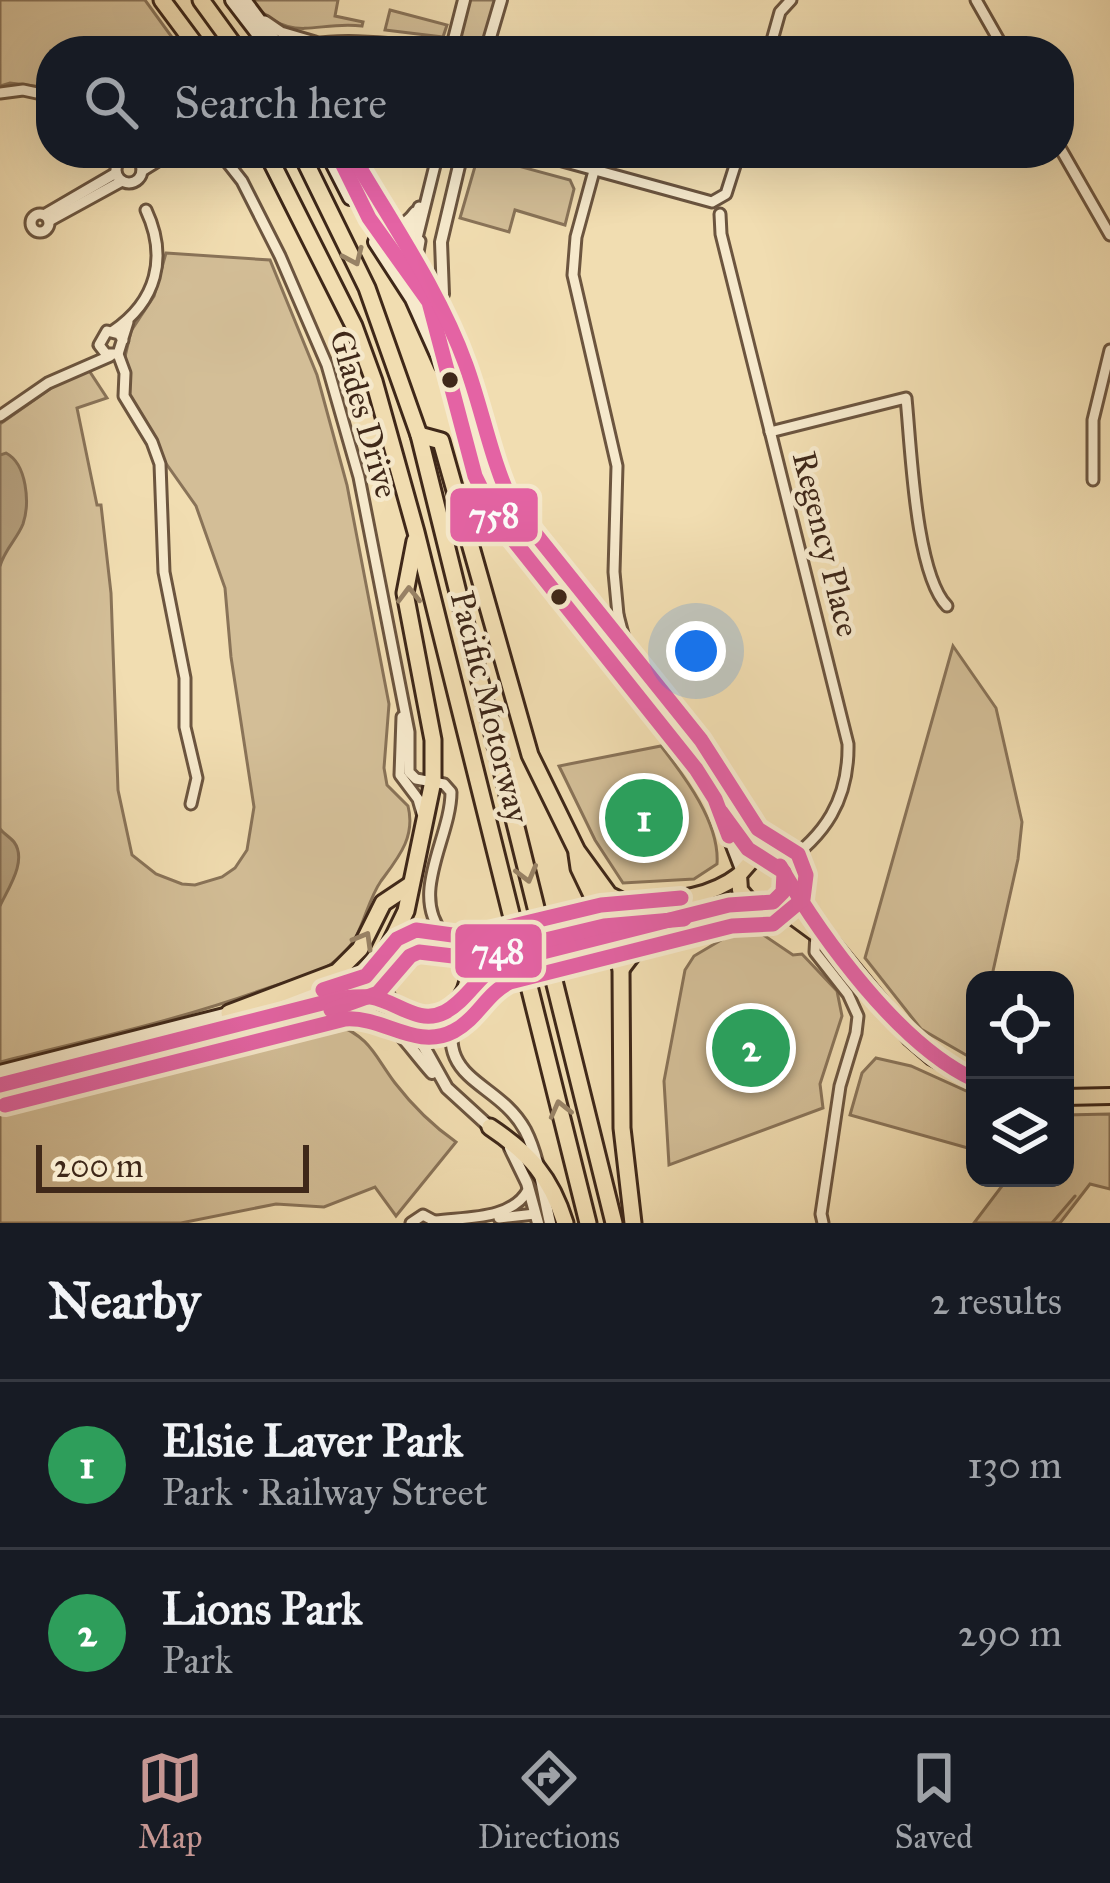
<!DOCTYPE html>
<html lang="en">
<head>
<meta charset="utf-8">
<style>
	body { margin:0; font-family:"IM FELL Great Primer",serif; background:#242831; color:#f1f3f6 }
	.controls { position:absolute; right:36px; bottom:36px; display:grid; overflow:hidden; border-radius:24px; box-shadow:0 12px 48px #0002 }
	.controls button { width:108px; height:108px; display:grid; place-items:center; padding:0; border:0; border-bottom:3px solid #363941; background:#171b24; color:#f1f3f6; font:60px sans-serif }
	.scale { position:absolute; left:36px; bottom:30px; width:273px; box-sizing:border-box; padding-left:12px; border:6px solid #3f2819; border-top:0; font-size:33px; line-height:42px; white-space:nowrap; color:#3f2819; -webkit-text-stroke:9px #f6e9cc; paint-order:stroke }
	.you { position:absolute; left:696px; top:651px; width:42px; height:42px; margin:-30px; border:9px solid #fff; border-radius:50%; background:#1a73e8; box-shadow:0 0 0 18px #1a73e833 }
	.badge { display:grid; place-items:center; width:78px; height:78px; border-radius:50%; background:#c59692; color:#fff; font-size:39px; font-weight:700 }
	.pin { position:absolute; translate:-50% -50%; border:6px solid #fff; box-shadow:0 3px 12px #0006 }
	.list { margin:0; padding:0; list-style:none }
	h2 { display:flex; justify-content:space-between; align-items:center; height:156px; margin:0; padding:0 48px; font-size:51px }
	h2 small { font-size:39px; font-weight:400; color:#9ea1a6 }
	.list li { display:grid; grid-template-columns:78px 1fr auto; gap:36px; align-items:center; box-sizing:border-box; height:168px; padding:0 48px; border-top:3px solid #363941 }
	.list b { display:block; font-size:45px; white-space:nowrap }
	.list p { margin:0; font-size:39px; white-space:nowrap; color:#9ea1a6 }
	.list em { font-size:39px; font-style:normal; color:#9ea1a6 }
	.icon { flex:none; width:66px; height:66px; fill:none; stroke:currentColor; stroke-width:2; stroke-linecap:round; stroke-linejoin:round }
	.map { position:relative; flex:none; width:1110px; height:1223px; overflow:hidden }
	.search { position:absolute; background:#171b24; box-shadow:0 12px 48px #0002; left:36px; right:36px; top:36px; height:132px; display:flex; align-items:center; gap:30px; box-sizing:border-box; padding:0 42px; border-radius:48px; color:#9ea1a6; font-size:45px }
	.sheet { height:492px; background:#171b24 }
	nav { display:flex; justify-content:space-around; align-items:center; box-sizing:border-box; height:168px; border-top:3px solid #363941; background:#171b24; font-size:33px; color:#9ea1a6 }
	nav a { display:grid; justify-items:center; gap:6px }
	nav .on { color:#c59692 }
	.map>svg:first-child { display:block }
	.green { fill:#d3be97; stroke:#897358; stroke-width:3 }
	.water { fill:#b49f7d; stroke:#856f55; stroke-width:3 }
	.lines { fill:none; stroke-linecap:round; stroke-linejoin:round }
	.stream { stroke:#856f55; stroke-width:3 }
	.minor-casing { stroke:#6c553f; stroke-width:15 }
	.tertiary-casing { stroke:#6c553f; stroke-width:16 }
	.secondary-casing { stroke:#3f2819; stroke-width:18 }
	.primary-casing { stroke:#3f2819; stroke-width:20 }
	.motorway-casing { stroke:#3f2819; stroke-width:21 }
	.minor { stroke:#f6e9cc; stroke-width:9 }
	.tertiary { stroke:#f6e9cc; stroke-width:10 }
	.secondary { stroke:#f6e9cc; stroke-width:12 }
	.primary { stroke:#f1ddb1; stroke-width:14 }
	.motorway { stroke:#f1ddb1; stroke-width:15 }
	.primary-bridge-casing { stroke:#3f2819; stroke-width:20; stroke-linecap:butt }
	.primary-bridge { stroke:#f1ddb1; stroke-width:14 }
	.bus-1-casing { stroke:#f6e9cc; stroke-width:24 }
	.bus-2-casing { stroke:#f6e9cc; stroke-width:24 }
	.bus-1 { stroke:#e463a4; stroke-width:15 }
	.bus-2 { stroke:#e463a4; stroke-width:15 }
	.oneway { stroke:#988265 }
	.bus-dot { fill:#3f2819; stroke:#f6e9cc; stroke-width:4.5 }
	.labels { text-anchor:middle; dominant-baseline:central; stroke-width:9; stroke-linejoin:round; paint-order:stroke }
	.street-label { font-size:33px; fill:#3f2819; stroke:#f6e9cc }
	.line-badge { stroke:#f6e9cc; stroke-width:4.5 }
	.badge-label { font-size:33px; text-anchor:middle; font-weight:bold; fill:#fff }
</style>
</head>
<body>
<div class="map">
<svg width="1110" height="1223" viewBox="0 0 1110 1223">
	<rect width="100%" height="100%" fill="#f1ddb1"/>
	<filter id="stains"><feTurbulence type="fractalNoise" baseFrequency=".00167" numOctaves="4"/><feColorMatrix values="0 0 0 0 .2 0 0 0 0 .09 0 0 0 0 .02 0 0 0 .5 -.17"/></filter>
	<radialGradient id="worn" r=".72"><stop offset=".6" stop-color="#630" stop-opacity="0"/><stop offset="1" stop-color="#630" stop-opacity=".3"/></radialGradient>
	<g class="green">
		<polygon points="0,0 145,0 182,51 51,51 51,88 10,83 0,86"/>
		<path d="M250,0h88l-3,16 28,6 -1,4c-48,-6 -70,21 -112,-26z"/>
		<polygon points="468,0 496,0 483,51 455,51"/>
		<polygon points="390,10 447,25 443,37 385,30"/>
		<polygon points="470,153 570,180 574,189 565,225 515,210 509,232 460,218 476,163 468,160"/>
		<path d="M166,253l104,7 47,115 30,110 42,219 -5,64 3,17 21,21c8,31 -10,52 -27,75 -16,23 -17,53 -38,73 -22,23 -55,26 -84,37 -84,30 -172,49 -259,71v-638l57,-40 31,-15 19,29 -30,10 20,97h4l10,88 7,197 14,65 24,19 26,10 13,1 27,-8 13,-9 12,-18 7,-43 -23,-150 -6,-69 -29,-82 -31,-44 -38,-72 2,-13 -4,-20 6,-26 23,-35z"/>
		<polygon points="953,646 996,708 1022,822 1018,859 991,980 975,980 973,1059 921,1029 865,958"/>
		<path d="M661,746c24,31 59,77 56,118l-23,15 -71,4 -28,-43 -36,-74z"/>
		<polygon points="738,930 759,932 793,955 802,954 837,991 842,1016 820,1084 823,1108 669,1165 664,1081 685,970 694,956"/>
		<path d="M336,1024c35,14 38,31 59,59 17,22 38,43 61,59l-60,74 -21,-29 -51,20 -48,-3 -95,19h-181v-129l256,-60 50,-9z"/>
		<polygon points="876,1058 911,1066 975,1095 975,1150 850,1115 862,1073"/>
		<polygon points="1110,1114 1110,1189 1090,1184 1060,1223 974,1223 1008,1178 1065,1178 1065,1115"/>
	</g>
	<g class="water">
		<path d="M6,453c21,11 24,50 17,71 -6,15 -18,25 -23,42v-111z"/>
		<path d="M0,829c4,5 10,8 14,13 14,19 -7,48 -14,64z"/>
	</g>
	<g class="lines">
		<polyline class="stream" points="1052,1223 1075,1196"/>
		<g class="minor-casing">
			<g id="minor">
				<polyline points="976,0 1005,51"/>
				<polyline points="265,21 281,32 315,42"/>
				<path d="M290,51c28,-15 105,-10 137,0"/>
				<polyline points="769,51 780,12 791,0"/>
				<polyline points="0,93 23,90 51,96"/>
				<polyline points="1059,146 1110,235"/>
				<path d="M220,153l22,28 38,75 47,109 32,112 50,255v40l7,7 28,5 7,8c0,46 -43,102 -7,143"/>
				<polyline points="533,153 712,202 726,194 739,153"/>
				<circle cx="129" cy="170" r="13"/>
				<polyline points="142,171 171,153"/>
				<polyline points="594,171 576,237 573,275 617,466 614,572 618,615 625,642 624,678"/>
				<circle cx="40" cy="223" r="9"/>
				<path d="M720,214l1,20 127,510c1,56 -23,92 -67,122"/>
				<polyline points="44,215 116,173"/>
				<polyline points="49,221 122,181"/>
				<path d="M374,221c16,11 29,7 41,-9"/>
				<polyline points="393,252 410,232 419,207"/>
				<polyline points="400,262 416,242 438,153"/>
				<polyline points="418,282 415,270 420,241"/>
				<path d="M113,331c44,-30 55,-74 33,-121"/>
				<polyline points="123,340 119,334 107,331 99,345 106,354 118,354 128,322"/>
				<polyline points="118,354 125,373 124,396 152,442 160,464 164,572 185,678 185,727 197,778 191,804"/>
				<polyline points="0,416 48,383 110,356"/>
				<path d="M770,432l136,-34c5,48 9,175 41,208"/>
				<polyline points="1093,480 1093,420 1110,350"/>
				<polyline points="594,640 618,615"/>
				<polyline points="402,717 400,775 418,799 422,813"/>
				<polyline points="816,933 815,952 848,994 858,1016 856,1033 840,1086 821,1214 823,1223"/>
				<polyline points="499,1218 535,1214"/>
				<path d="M436,1221c30,-4 76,-1 92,-31"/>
				<polyline points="411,1223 423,1215 436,1222"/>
			</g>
		</g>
		<g class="tertiary-casing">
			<g id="tertiary">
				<polyline points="451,51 464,0"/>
				<polyline points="486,51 501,0"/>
				<polyline points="432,312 443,294 441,242 462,153"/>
				<path d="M460,997c-33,86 36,80 65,133 14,27 18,63 25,93"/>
				<path d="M323,1008c64,-5 72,23 109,65"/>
				<polyline points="405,1013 447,1088 493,1130"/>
				<polyline points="510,1148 527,1183 538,1223"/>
			</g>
		</g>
		<g class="secondary-casing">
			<g id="secondary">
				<polyline points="232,0 271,51"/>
				<polyline points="244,0 282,51"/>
				<polyline points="327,153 350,198"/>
				<polyline points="337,153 369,218 429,302 475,476 495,517 696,769 715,799 742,869"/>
				<polyline points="375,242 412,299 442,366"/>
				<polyline points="732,827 760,857"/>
				<path d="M273,1003c37,-10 90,-13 111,-48"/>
				<polyline points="0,1072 236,1012"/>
				<polyline points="0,1085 336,1000 375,998 398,1008"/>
			</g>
		</g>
		<g class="primary-casing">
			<g id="primary">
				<polyline points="773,902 822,938"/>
				<polyline points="752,904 740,890 739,875 753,859 768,858 781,866 805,910 910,1038 932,1057 975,1080"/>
				<path d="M589,908c52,-12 106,1 150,-33"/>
				<circle cx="424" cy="973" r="44"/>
				<polyline points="447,936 467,937 494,931"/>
				<polyline points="567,945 729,905 766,904 779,898 785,878"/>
				<polyline points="465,990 480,974 507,961"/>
				<polyline points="1065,1097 1110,1096"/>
			</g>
		</g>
		<g class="motorway-casing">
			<g id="motorway">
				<polyline points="162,0 200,51"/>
				<polyline points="201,0 238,51"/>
				<polyline points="267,153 354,326 374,381 416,532 588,1223"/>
				<polyline points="301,153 367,288 419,435 614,1223"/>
				<polyline points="419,435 441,441 530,755 577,851 609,895 623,902"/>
				<polyline points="577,854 579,868 611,935 621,969 622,1128 633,1223"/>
				<polyline points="388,948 406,911 433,781 433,740 405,593 415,541"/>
				<polyline points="621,969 634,952 682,916"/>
				<polyline points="229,1013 337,972 360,949 383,903 410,885"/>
				<path d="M490,1127c39,26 61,50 75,96"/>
			</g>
		</g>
		<use href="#minor" class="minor"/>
		<use href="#tertiary" class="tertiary"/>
		<use href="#secondary" class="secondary"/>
		<use href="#primary" class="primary"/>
		<use href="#motorway" class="motorway"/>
		<g class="primary-bridge-casing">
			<g id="primary-bridge">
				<polyline points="494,931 579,910"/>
				<polyline points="507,961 567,945"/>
			</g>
		</g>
		<use href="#primary-bridge" class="primary-bridge"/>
		<g class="bus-1-casing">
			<g id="bus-1">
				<polyline points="337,153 369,218 429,302 475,476 495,517 696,769 715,799 729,836"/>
				<path d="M780,866c42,72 119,179 195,214"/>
				<polyline points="323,990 366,976 397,939 416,930 467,937 601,905 681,898"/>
				<path d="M0,1085l342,-87c10,-1 20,-2 29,-1 26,4 47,29 74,15 23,-12 33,-38 58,-50l226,-57 44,-3 10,-10 1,-20 -36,-23 -27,-37"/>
			</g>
		</g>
		<g class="bus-2-casing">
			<g id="bus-2">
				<polyline points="331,1010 378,993 410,956 419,952 470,958 604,926 684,919"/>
				<path d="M5,1105l340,-86c39,-3 71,32 109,12 23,-12 33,-38 56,-49l222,-56 41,-2 30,-25 3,-24 -8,-21 -40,-25 -57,-89 -188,-234c-22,-46 -30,-94 -47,-141 -27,-75 -75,-143 -115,-212"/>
			</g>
		</g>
		<use href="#bus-1" class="bus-1"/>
		<use href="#bus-2" class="bus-2"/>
	</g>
	<defs><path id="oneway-chevron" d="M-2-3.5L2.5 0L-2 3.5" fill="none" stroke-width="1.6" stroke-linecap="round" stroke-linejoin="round" transform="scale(3)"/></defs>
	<g class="oneway">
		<use href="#oneway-chevron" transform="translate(354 257) rotate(66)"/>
		<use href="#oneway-chevron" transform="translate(409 595) rotate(-91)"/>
		<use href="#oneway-chevron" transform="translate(527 874) rotate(75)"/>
		<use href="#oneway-chevron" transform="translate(364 940) rotate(-60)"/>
		<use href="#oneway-chevron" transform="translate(560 1109) rotate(-104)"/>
	</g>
	<g class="bus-dot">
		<circle cx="450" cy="380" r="10"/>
		<circle cx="559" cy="597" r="10"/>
	</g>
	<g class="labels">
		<g class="street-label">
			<text transform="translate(364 414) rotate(74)">Glades Drive</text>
			<text transform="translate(826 544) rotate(76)">Regency Place</text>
			<text transform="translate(490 707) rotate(76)">Pacific Motorway</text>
		</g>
	</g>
	<g class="line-badge">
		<rect x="448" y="486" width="92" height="58" rx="12" fill="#e463a4"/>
		<rect x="453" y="922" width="91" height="58" rx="12" fill="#e463a4"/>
	</g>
	<g class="badge-label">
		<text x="494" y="527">758</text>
		<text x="498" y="963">748</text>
	</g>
	<rect width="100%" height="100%" filter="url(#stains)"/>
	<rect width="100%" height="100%" fill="url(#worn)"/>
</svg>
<div class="controls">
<button><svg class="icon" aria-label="locate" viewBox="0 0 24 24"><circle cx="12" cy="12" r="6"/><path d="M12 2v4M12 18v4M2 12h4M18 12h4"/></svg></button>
<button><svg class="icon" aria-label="layers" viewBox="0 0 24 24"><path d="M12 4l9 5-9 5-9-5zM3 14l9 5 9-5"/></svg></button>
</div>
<div class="scale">200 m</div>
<div class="you"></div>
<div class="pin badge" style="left:644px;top:818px;background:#2e9e5b">1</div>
<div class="pin badge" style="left:751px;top:1048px;background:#2e9e5b">2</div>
<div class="search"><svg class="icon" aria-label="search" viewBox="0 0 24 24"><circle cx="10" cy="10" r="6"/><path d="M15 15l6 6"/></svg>Search here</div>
</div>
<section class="sheet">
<h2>Nearby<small>2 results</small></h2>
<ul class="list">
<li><span class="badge" style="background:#2e9e5b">1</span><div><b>Elsie Laver Park</b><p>Park · Railway Street</p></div><em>130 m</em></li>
<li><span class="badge" style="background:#2e9e5b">2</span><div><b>Lions Park</b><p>Park</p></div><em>290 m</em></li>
</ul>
</section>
<nav>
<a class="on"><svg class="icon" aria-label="map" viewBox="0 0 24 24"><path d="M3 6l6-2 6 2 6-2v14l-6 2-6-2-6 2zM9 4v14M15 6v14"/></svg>Map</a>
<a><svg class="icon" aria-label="directions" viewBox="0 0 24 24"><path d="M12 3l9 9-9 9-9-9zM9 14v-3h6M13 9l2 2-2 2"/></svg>Directions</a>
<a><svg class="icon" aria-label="saved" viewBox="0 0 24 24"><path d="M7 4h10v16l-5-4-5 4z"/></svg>Saved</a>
</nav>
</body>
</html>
